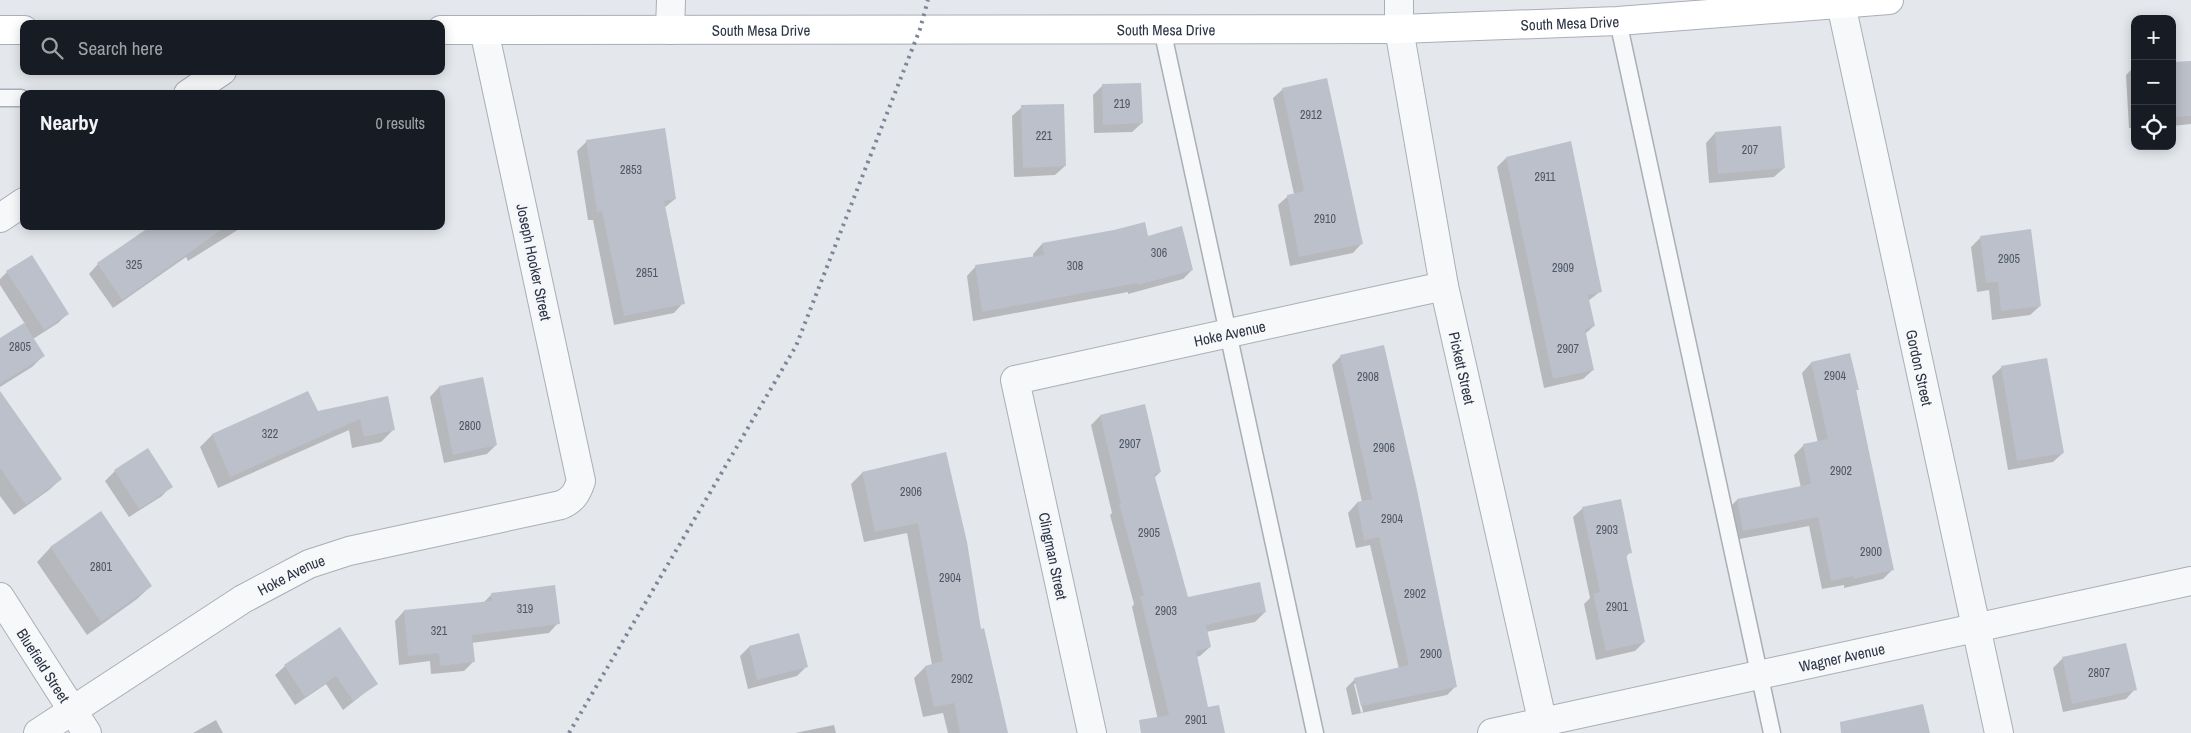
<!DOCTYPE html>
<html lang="en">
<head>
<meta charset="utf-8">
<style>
	body { margin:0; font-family:"Archivo Narrow",sans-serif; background:#20242c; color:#f1f3f6 }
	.controls { position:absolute; right:15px; top:15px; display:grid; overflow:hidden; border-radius:10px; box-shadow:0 2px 12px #0003 }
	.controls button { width:45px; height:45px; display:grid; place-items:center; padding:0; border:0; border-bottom:1px solid #363941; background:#171b24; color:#f1f3f6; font:25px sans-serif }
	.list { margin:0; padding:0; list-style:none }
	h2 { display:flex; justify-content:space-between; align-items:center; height:65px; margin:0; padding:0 20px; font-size:21px }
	h2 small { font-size:16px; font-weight:400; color:#9ea1a6 }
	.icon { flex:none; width:28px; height:28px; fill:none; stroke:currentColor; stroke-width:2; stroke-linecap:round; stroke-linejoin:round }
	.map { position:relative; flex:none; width:2191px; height:733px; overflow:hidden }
	.search { position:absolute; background:#171b24; box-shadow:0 2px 12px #0003; left:20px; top:20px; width:425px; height:55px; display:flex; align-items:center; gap:12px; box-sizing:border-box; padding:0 18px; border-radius:10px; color:#9ea1a6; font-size:19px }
	.panel { position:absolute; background:#171b24; box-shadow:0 2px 12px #0003; left:20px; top:90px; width:425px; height:140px; border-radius:10px }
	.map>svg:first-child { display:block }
	.shadow { fill:#0003; fill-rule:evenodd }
	.building { fill:#bbc0ca }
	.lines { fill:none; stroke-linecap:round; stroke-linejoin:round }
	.service-casing { stroke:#a9aeb7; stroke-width:19 }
	.minor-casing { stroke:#a9aeb7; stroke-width:30 }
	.secondary-casing { stroke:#a9aeb7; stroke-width:30 }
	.service { stroke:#f7f8fa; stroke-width:16 }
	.minor { stroke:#f7f8fa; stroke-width:28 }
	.secondary { stroke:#fff; stroke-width:28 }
	.rail { stroke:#7d8696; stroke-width:4; stroke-dasharray:2.5 5; stroke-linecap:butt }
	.labels { text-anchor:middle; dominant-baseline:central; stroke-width:5; stroke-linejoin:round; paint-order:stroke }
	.number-label { font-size:12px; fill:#4f5766 }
	.street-label { font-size:15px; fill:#2b3445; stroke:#f4f6f9 }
</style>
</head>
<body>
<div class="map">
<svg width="2191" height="733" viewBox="0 0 2191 733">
	<rect width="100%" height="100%" fill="#e4e7ec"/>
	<g class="shadow">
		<polygon points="2191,62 2191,124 2172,126 2172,63"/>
		<polygon points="2135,66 2135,128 2129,128 2126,75"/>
		<polygon points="1103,85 1142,123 1132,132 1094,133 1093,95"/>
		<polygon points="1283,89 1362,243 1353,253 1290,266 1278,205 1288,196 1294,194 1273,98"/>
		<polygon points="1022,107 1065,166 1055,175 1014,177 1012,116"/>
		<polygon points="1715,133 1784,168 1774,177 1709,183 1706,143"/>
		<polygon points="587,141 675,199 664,208 683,303 674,313 614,325 593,220 588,220 577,151"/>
		<polygon points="1506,158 1601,291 1588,301 1594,326 1585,334 1593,370 1583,379 1544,388 1497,167"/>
		<polygon points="157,226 244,226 188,261 186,257 113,308 89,274 98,264"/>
		<polygon points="1148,237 1192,270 1183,279 1128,294 1128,292 973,321 967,276 976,266 1033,257 1033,254 1042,244"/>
		<polygon points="1980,238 2040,306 2030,315 1992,320 1989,290 1977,292 1971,247"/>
		<polygon points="7,272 68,313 58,323 33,339 43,356 32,367 0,387 0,340 25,324 0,285 0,279"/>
		<polygon points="1849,355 1892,570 1883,579 1844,588 1844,585 1822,589 1809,526 1734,540 1728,509 1737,500 1801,488 1794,455 1804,445 1818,443 1802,373 1811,363"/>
		<path d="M1341,356l115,330 -9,9 -95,20 -6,-27 9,-9 44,-10 -29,-124 -14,3 -8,-35 9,-10 5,-1 -30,-137zM1354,684h3l6,28 -2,1z"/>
		<polygon points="2002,367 2063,453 2053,462 2008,470 1992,376"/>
		<polygon points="482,378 496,445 487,454 444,463 430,397 439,387"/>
		<polygon points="0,393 61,479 49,490 14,515 0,496"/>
		<polygon points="308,393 317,413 387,398 393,430 381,442 352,448 349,430 218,488 200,447 212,435"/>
		<polygon points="1144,405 1160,472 1154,478 1187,598 1265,612 1255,622 1206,632 1210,647 1200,656 1196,657 1207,708 1223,733 1161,733 1132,607 1134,604 1110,515 1112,513 1091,425 1100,416"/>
		<polygon points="148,450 171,486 162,496 129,517 105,481 115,471"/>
		<polygon points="945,454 980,631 1006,733 948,733 943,713 923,717 914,678 925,667 932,665 907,533 864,542 851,484 862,473"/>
		<polygon points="1583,508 1630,552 1625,558 1644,642 1635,651 1596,660 1584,604 1590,598 1573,517"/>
		<polygon points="100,513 151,586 137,599 87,635 37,562 50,548"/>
		<polygon points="491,595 558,623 549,633 471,643 473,662 464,671 431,674 430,661 399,665 395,621 404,611 482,604"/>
		<polygon points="749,647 806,667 797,676 748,689 740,656"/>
		<polygon points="2063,658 2135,689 2126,699 2063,712 2053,668"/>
		<polygon points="285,666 376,684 343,710 326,684 295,705 275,675"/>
		<polygon points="216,720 223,733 193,733"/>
		<polygon points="834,725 836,733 795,733"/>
	</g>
	<g class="building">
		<polygon points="2191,61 2191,116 2172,117 2172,62"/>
		<polygon points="1327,78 1363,244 1299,257 1287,195 1304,191 1282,88"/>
		<polygon points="1141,83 1143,123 1103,125 1102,84"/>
		<polygon points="1064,104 1066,166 1023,168 1021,105"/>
		<polygon points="1781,126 1785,168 1718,174 1715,132"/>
		<polygon points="665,128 676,199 664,201 685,304 624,316 602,211 597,212 586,140"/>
		<polygon points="1571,141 1602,292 1588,295 1595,326 1585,329 1594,370 1553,379 1506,157"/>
		<polygon points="1145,222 1148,236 1182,226 1193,270 1138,285 1137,283 982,312 975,265 1044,255 1042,243 1114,230"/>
		<polygon points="151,226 227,226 122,300 97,263"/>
		<polygon points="2031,229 2041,306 2001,311 1998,282 1986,283 1980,236"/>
		<polygon points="32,255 69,314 44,330 6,271"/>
		<polygon points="24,323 45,356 0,384 0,338"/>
		<polygon points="1384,345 1417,490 1457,687 1361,706 1354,678 1409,665 1379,537 1364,540 1357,502 1372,499 1340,355"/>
		<polygon points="1850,353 1859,390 1856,390 1894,570 1853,579 1853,576 1831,581 1818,517 1743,531 1737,499 1811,484 1803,444 1828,439 1811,362"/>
		<polygon points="2047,358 2064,453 2017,461 2001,366"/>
		<polygon points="483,377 497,445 453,455 439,386"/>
		<polygon points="0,391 62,479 26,505 0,468"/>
		<polygon points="308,391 318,411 388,396 395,430 364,437 360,419 230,477 212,434"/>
		<polygon points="1145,404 1161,472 1154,474 1188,597 1260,582 1266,612 1206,625 1211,647 1196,651 1208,707 1219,705 1225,733 1141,733 1139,720 1169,715 1140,596 1144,595 1119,504 1121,504 1100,415"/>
		<polygon points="148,448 173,487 139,509 114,470"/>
		<polygon points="946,452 967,542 981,629 984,628 1008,733 960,733 954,703 934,707 925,666 943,661 918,523 875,532 862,472"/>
		<polygon points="1621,499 1632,553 1626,554 1645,642 1606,651 1593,594 1600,592 1582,507"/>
		<polygon points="101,511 152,586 101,622 50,547"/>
		<polygon points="555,585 560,624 472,635 475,662 440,666 439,653 408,656 404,610 492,601 491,593"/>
		<polygon points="340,627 378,684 353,701 336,676 305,697 284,665"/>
		<polygon points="799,633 808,667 757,680 749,646"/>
		<polygon points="2126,643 2137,690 2072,704 2062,657"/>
		<polygon points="1923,704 1930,733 1841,733 1840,722"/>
	</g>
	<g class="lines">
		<g class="service-casing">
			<g id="service">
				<polyline points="1618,21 1772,733"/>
				<polyline points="1162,29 1315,733"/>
				<polyline points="0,98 21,98"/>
			</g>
		</g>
		<g class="minor-casing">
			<g id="minor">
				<path id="s1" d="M1399,0v29l45,257 101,447"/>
				<path id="s2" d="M1841,4l158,729"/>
				<polyline points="670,30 671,0"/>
				<polyline points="188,94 222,71"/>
				<polyline points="0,218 24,202"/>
				<path id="s3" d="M0,597l87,136"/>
				<path id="s4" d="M38,733l205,-134 66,-35 40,-13 212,-46c12,-5 16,-12 20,-24l-97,-451"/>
				<path id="s5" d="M1092,733l-77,-353 429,-94"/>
				<path id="s6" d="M1492,733l699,-152"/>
			</g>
		</g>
		<g class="secondary-casing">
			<g id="secondary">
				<polyline points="0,30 24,30"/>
				<path id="s7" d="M441,30l958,-1 219,-8 271,-21"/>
			</g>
		</g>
		<use href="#service" class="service"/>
		<use href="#minor" class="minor"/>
		<use href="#secondary" class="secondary"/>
		<polyline class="rail" points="569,733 796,346 920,29 928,0"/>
	</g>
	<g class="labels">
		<g class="number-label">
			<text x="1122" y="104">219</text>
			<text x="1311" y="115">2912</text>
			<text x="1044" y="136">221</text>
			<text x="1750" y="150">207</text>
			<text x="631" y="170">2853</text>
			<text x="1545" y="177">2911</text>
			<text x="1325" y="219">2910</text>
			<text x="1159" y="253">306</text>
			<text x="2009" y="259">2905</text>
			<text x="134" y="265">325</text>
			<text x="1075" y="266">308</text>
			<text x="1563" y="268">2909</text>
			<text x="647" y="273">2851</text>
			<text x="20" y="347">2805</text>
			<text x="1568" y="349">2907</text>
			<text x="1835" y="376">2904</text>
			<text x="1368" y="377">2908</text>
			<text x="470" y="426">2800</text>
			<text x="270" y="434">322</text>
			<text x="1130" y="444">2907</text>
			<text x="1384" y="448">2906</text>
			<text x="1841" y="471">2902</text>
			<text x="911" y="492">2906</text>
			<text x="1392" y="519">2904</text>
			<text x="1607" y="530">2903</text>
			<text x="1149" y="533">2905</text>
			<text x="1871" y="552">2900</text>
			<text x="101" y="567">2801</text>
			<text x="950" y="578">2904</text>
			<text x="1415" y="594">2902</text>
			<text x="1617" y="607">2901</text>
			<text x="525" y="609">319</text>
			<text x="1166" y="611">2903</text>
			<text x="439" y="631">321</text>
			<text x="1431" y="654">2900</text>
			<text x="2099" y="673">2807</text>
			<text x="962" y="679">2902</text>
			<text x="1196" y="720">2901</text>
		</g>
		<g class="street-label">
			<text stroke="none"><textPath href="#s7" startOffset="1129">South Mesa Drive</textPath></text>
			<text stroke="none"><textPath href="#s7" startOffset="725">South Mesa Drive</textPath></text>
			<text stroke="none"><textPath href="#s7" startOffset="320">South Mesa Drive</textPath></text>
			<text transform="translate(534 262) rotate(78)">Joseph Hooker Street</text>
			<text stroke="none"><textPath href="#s5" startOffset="581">Hoke Avenue</textPath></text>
			<text stroke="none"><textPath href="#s1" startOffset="374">Pickett Street</textPath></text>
			<text stroke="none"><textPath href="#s2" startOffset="372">Gordon Street</textPath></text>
			<text transform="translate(1053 556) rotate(78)">Clingman Street</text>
			<text stroke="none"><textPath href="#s4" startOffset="299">Hoke Avenue</textPath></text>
			<text stroke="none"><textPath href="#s6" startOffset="358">Wagner Avenue</textPath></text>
			<text stroke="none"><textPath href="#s3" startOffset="81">Bluefield Street</textPath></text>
		</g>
	</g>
</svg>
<div class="controls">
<button>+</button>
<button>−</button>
<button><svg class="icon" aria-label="locate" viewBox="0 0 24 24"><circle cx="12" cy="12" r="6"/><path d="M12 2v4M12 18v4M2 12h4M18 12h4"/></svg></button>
</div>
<div class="search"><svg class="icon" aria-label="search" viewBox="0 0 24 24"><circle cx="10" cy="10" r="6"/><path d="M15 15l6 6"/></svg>Search here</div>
<section class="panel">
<h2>Nearby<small>0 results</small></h2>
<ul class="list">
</ul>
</section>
</div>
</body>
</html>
